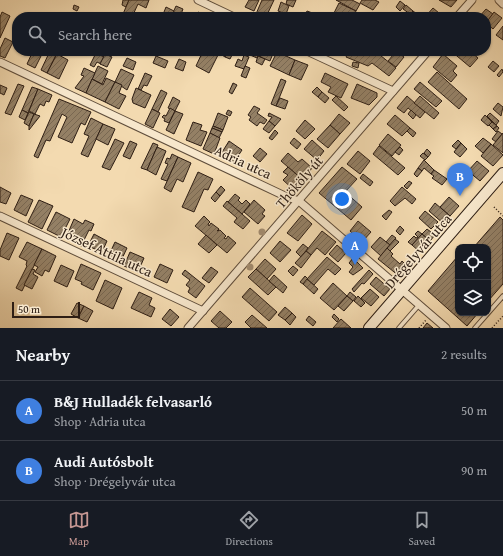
<!DOCTYPE html>
<html lang="en">
<head>
<meta charset="utf-8">
<style>
	body { margin:0; font-family:"Gentium Book Plus",serif; background:#20242c; color:#f1f3f6 }
	.controls { position:absolute; right:12px; bottom:12px; display:grid; overflow:hidden; border-radius:8px; box-shadow:0 1px 3px #0004 }
	.controls button { width:36px; height:36px; display:grid; place-items:center; padding:0; border:0; border-bottom:1px solid #363941; background:#171b24; color:#f1f3f6; font:20px sans-serif }
	.scale { position:absolute; left:12px; bottom:10px; width:68px; box-sizing:border-box; padding-left:4px; border:2px solid #2e1e14; border-top:0; font-size:11px; line-height:14px; white-space:nowrap; color:#2e1e14; -webkit-text-stroke:3px #f7e7cc; paint-order:stroke }
	.you { position:absolute; left:342px; top:199px; width:14px; height:14px; margin:-10px; border:3px solid #fff; border-radius:50%; background:#1a73e8; box-shadow:0 0 0 6px #1a73e833 }
	.badge { display:grid; place-items:center; width:26px; height:26px; border-radius:50%; background:#c59692; color:#fff; font-size:13px; font-weight:700 }
	.pin { position:absolute; translate:-50% -33px; filter:drop-shadow(0 1px 2px #0008) }
	.pin::after { content:''; position:absolute; top:21px; width:14px; height:12px; background:inherit; clip-path:polygon(0 0,100% 0,50% 100%) }
	.list { margin:0; padding:0; list-style:none }
	h2 { display:flex; justify-content:space-between; align-items:center; height:52px; margin:0; padding:0 16px; font-size:17px }
	h2 small { font-size:13px; font-weight:400; color:#9ea1a6 }
	.list li { display:grid; grid-template-columns:26px 1fr auto; gap:12px; align-items:center; box-sizing:border-box; height:60px; padding:0 16px; border-top:1px solid #363941 }
	.list b { display:block; font-size:15px; white-space:nowrap }
	.list p { margin:0; font-size:13px; white-space:nowrap; color:#9ea1a6 }
	.list em { font-size:13px; font-style:normal; color:#9ea1a6 }
	.icon { flex:none; width:22px; height:22px; fill:none; stroke:currentColor; stroke-width:2; stroke-linecap:round; stroke-linejoin:round }
	.map { position:relative; flex:none; width:503px; height:328px; overflow:hidden }
	.search { position:absolute; background:#171b24; box-shadow:0 1px 3px #0004; left:12px; right:12px; top:12px; height:44px; display:flex; align-items:center; gap:10px; box-sizing:border-box; padding:0 14px; border-radius:16px; color:#9ea1a6; font-size:15px }
	.sheet { height:172px; background:#171b24 }
	nav { display:flex; justify-content:space-around; align-items:center; box-sizing:border-box; height:56px; border-top:1px solid #363941; background:#171b24; font-size:11px; color:#9ea1a6 }
	nav a { display:grid; justify-items:center; gap:2px }
	nav .on { color:#c59692 }
	.map>svg:first-child { display:block }
	.building { fill:url(#building-hatch); stroke:#2e1e14 }
	.lines { fill:none; stroke-linecap:round; stroke-linejoin:round }
	.lane-casing { stroke:#5f4d3b; stroke-width:5.5 }
	.street-casing { stroke:#5f4d3b; stroke-width:9 }
	.secondary-casing { stroke:#2e1e14; stroke-width:12 }
	.path { stroke:#2e1e14; stroke-width:1.5; stroke-dasharray:1 2; stroke-linecap:butt }
	.lane { stroke:#f7e7cc; stroke-width:3.5 }
	.street { stroke:#f7e7cc; stroke-width:7 }
	.secondary { stroke:#f7e7cc; stroke-width:10 }
	.tree { fill:#a28c70 }
	.labels { text-anchor:middle; dominant-baseline:central; stroke-width:3; stroke-linejoin:round; paint-order:stroke }
	.street-label { font-size:14px; fill:#2e1e14; stroke:#f7e7cc }
</style>
</head>
<body>
<div class="map">
<svg width="503" height="328" viewBox="0 0 503 328">
	<defs>
		<pattern id="building-hatch" width="6" height="6" patternUnits="userSpaceOnUse"><rect width="6" height="6" fill="#948065"/><path d="M-1 1l2-2M0 6l6-6M5 7l2-2" fill="none" stroke="#796852"/></pattern>
	</defs>
	<rect width="100%" height="100%" fill="#f3dab0"/>
	<filter id="stains"><feTurbulence type="fractalNoise" baseFrequency=".005" numOctaves="4"/><feColorMatrix values="0 0 0 0 .2 0 0 0 0 .09 0 0 0 0 .02 0 0 0 .5 -.17"/></filter>
	<radialGradient id="worn" r=".72"><stop offset=".6" stop-color="#630" stop-opacity="0"/><stop offset="1" stop-color="#630" stop-opacity=".3"/></radialGradient>
	<g class="building">
		<polygon points="123,0 129,0 126,7 122,5"/>
		<polygon points="129,0 149,0 146,8 138,4 132,17 123,14"/>
		<polygon points="249,0 259,0 254,11 245,7"/>
		<polygon points="262,0 274,0 266,17 256,14"/>
		<polygon points="287,0 296,0 293,7 286,4"/>
		<polygon points="336,0 352,0 360,4 356,11"/>
		<polygon points="362,0 375,0 379,2 373,10 360,3"/>
		<polygon points="439,0 457,0 451,7"/>
		<polygon points="400,1 405,5 400,11 396,7"/>
		<polygon points="281,2 289,6 286,14 278,11"/>
		<polygon points="339,3 356,11 353,17 332,17"/>
		<polygon points="74,5 79,7 77,11 73,9"/>
		<polygon points="406,5 413,11 410,14 403,9"/>
		<polygon points="176,6 183,9 180,17 171,17"/>
		<polygon points="166,7 174,11 171,17 162,17"/>
		<polygon points="433,8 439,13 438,14 441,17 425,17"/>
		<polygon points="486,9 493,14 486,23 486,17 479,17"/>
		<polygon points="307,11 315,14 313,17 304,17"/>
		<polygon points="413,11 421,17 409,17"/>
		<polygon points="2,12 10,16 0,38 0,17"/>
		<polygon points="198,12 205,15 205,17 195,17"/>
		<polygon points="494,12 502,18 493,29 486,23"/>
		<polygon points="76,13 84,17 74,17"/>
		<polygon points="503,26 503,40 496,35"/>
		<polygon points="5,38 13,42 5,58 0,56 0,49"/>
		<polygon points="33,51 43,52 35,68 27,64"/>
		<polygon points="50,51 58,51 47,73 41,70"/>
		<polygon points="58,51 64,51 61,56 57,54"/>
		<polygon points="203,51 210,51 218,55 209,73 196,66"/>
		<polygon points="224,51 228,51 225,57 222,55"/>
		<polygon points="228,51 234,51 230,59 225,57"/>
		<polygon points="239,51 248,51 246,55"/>
		<polygon points="252,51 262,51 260,57 258,56 257,58 250,55"/>
		<polygon points="262,51 274,51 270,61 260,57"/>
		<polygon points="349,51 361,51 368,54 370,51 375,51 396,68 389,76 372,63 368,66 346,57"/>
		<polygon points="392,51 396,51 404,57 396,67 388,61 393,55 390,53"/>
		<polygon points="451,51 470,51 478,58 470,67"/>
		<polygon points="277,52 295,60 289,75 270,66"/>
		<polygon points="96,53 104,57 101,64 97,62 94,67 90,65"/>
		<polygon points="57,54 68,60 59,79 47,73"/>
		<polygon points="105,54 112,57 107,67 100,64"/>
		<polygon points="443,54 457,66 453,71 457,75 451,82 433,67"/>
		<polygon points="244,55 249,57 244,69 235,66 238,59 242,61"/>
		<polygon points="156,56 168,61 165,68 153,63"/>
		<polygon points="258,56 265,59 262,65 256,62"/>
		<polygon points="127,58 136,62 133,70 123,66"/>
		<polygon points="179,59 186,62 183,71 175,68"/>
		<polygon points="295,60 308,65 301,80 289,75"/>
		<polygon points="493,61 499,66 494,72 488,67"/>
		<polygon points="353,62 359,63 358,68 352,66"/>
		<polygon points="98,66 108,71 102,84 92,79"/>
		<polygon points="245,66 250,68 246,78 241,76"/>
		<polygon points="84,68 95,73 86,93 75,88 84,76 81,75"/>
		<polygon points="121,69 134,75 127,90 115,82"/>
		<polygon points="502,69 503,72 499,77 497,75"/>
		<polygon points="437,72 467,99 459,109 428,82"/>
		<polygon points="145,73 152,76 147,86 144,85 141,90 138,89"/>
		<polygon points="325,73 348,84 341,98 328,92 331,87 321,82"/>
		<polygon points="106,78 115,82 105,102 86,93 92,79 103,85"/>
		<polygon points="281,79 286,81 276,106 271,104"/>
		<polygon points="115,82 122,85 119,93 126,96 119,109 105,102"/>
		<polygon points="420,82 442,101 436,107 414,89"/>
		<polygon points="233,83 237,85 232,94 229,92"/>
		<polygon points="18,84 24,86 11,115 5,113"/>
		<polygon points="357,84 377,93 377,97 369,105 351,98"/>
		<polygon points="0,85 7,88 4,95 0,93"/>
		<polygon points="32,87 38,89 28,113 22,110"/>
		<polygon points="317,87 322,92 318,97 312,92"/>
		<polygon points="136,88 151,95 145,108 133,103 132,99"/>
		<polygon points="38,89 52,95 49,102 46,101 44,106 40,104 35,114 29,111"/>
		<polygon points="161,90 167,93 158,112 152,109"/>
		<polygon points="322,92 329,98 325,103 318,97"/>
		<polygon points="336,96 348,107 344,111 332,100"/>
		<polygon points="407,96 425,112 420,118 408,108 404,113 397,108"/>
		<polygon points="420,96 439,113 434,119 414,103"/>
		<polygon points="173,97 180,101 175,111 168,108"/>
		<polygon points="280,98 288,101 285,109 276,106"/>
		<polygon points="59,99 91,112 85,125 81,123 72,143 58,137 67,117 62,114 50,141 46,140 38,158 34,156"/>
		<polygon points="498,103 503,107 501,116 493,109"/>
		<polygon points="254,106 260,109 257,113 267,120 264,124 260,122 257,126 249,120 251,117 248,115"/>
		<polygon points="170,108 175,111 169,123 164,121 165,119 162,117 164,115 166,116"/>
		<polygon points="152,109 160,113 153,128 145,124"/>
		<polygon points="22,110 28,113 25,120 19,117"/>
		<polygon points="228,110 232,112 230,116 226,114"/>
		<polygon points="411,110 416,115 413,119 408,114"/>
		<polygon points="175,111 183,114 174,134 166,130"/>
		<polygon points="29,112 34,114 29,126 24,123"/>
		<polygon points="218,113 228,117 223,130 213,126"/>
		<polygon points="269,113 281,119 275,126 269,121 272,117 268,116"/>
		<polygon points="490,113 499,121 496,125 487,116"/>
		<polygon points="34,114 40,116 29,130 29,126"/>
		<polygon points="339,114 350,123 340,134 330,125"/>
		<polygon points="395,115 410,128 402,136 387,124"/>
		<polygon points="485,115 492,122 488,126 481,120"/>
		<polygon points="91,118 103,124 88,157 81,154 89,136 84,134"/>
		<polygon points="305,120 315,129 305,139 296,131"/>
		<polygon points="269,121 275,126 269,133 263,129"/>
		<polygon points="193,122 202,125 200,130 207,132 201,146 186,140"/>
		<polygon points="492,122 497,126 493,129 489,125"/>
		<polygon points="103,124 115,129 108,145 96,139"/>
		<polygon points="330,125 340,134 328,148 317,139"/>
		<polygon points="213,126 223,130 222,132 212,128"/>
		<polygon points="497,126 499,128 496,132 493,129"/>
		<polygon points="212,128 222,132 219,138 210,133"/>
		<polygon points="410,128 416,133 413,137 407,131"/>
		<polygon points="275,130 278,133 272,140 269,138"/>
		<polygon points="498,131 502,134 496,142 492,139"/>
		<polygon points="210,133 220,138 214,154 203,149"/>
		<polygon points="503,133 503,153 493,145"/>
		<polygon points="388,134 401,145 392,156 379,145"/>
		<polygon points="294,138 301,144 297,149 290,143"/>
		<polygon points="483,138 491,144 483,153 475,146"/>
		<polygon points="115,139 124,143 110,170 102,167"/>
		<polygon points="312,140 324,151 317,160 304,149"/>
		<polygon points="458,140 461,143 456,149 452,146"/>
		<polygon points="130,141 137,144 130,159 123,156"/>
		<polygon points="229,141 242,150 234,162 221,154"/>
		<polygon points="153,143 158,145 147,170 141,168"/>
		<polygon points="461,143 467,149 460,157 454,152"/>
		<polygon points="491,144 503,155 493,166 481,156"/>
		<polygon points="379,146 405,168 398,175 373,154"/>
		<polygon points="157,147 166,151 156,175 147,170"/>
		<polygon points="400,147 403,150 399,155 395,152"/>
		<polygon points="260,148 267,154 260,162 253,156"/>
		<polygon points="427,149 431,153 428,157 424,153"/>
		<polygon points="358,151 370,161 360,174 347,164"/>
		<polygon points="288,153 298,162 302,159 312,168 303,180 281,161"/>
		<polygon points="423,153 428,157 425,160 420,156"/>
		<polygon points="172,154 178,157 167,181 161,179 168,164 165,163 167,158 170,159"/>
		<polygon points="178,157 191,163 183,182 177,179 171,192 164,188"/>
		<polygon points="424,160 434,170 431,174 424,168 422,171 418,168"/>
		<polygon points="477,161 489,171 480,181 468,171"/>
		<polygon points="288,167 303,180 294,190 283,180 288,175 283,172"/>
		<polygon points="342,167 357,179 345,192 362,207 351,220 319,193"/>
		<polygon points="418,168 422,171 417,177 414,174"/>
		<polygon points="434,170 447,179 442,185 432,178 434,176 431,174"/>
		<polygon points="198,172 213,179 208,190 204,189 194,212 182,207"/>
		<polygon points="363,174 373,182 370,186 360,178"/>
		<polygon points="409,181 412,183 407,189 404,186"/>
		<polygon points="221,186 225,190 220,196 216,192"/>
		<polygon points="0,187 11,193 6,204 0,202"/>
		<polygon points="402,187 416,199 412,204 405,198 395,206 390,201"/>
		<polygon points="216,192 220,196 215,202 211,198"/>
		<polygon points="235,194 240,198 238,200 242,204 246,200 250,204 242,214 228,202"/>
		<polygon points="21,195 33,200 26,216 14,210"/>
		<polygon points="449,197 459,206 450,216 440,207"/>
		<polygon points="39,200 53,206 42,229 28,222"/>
		<polygon points="254,200 265,210 262,214 265,216 258,224 244,212"/>
		<polygon points="227,201 250,221 243,229 234,222 237,218 223,206"/>
		<polygon points="435,203 450,216 444,224 429,211"/>
		<polygon points="389,210 392,212 386,220 382,216"/>
		<polygon points="425,211 438,222 431,229 419,218"/>
		<polygon points="56,212 70,219 61,237 47,230"/>
		<polygon points="302,215 312,224 298,241 287,233"/>
		<polygon points="204,216 210,222 208,224 209,226 211,223 219,229 217,231 220,230 226,236 224,238 226,239 228,236 236,243 227,253 195,226"/>
		<polygon points="500,217 503,220 503,284 488,301 488,247 474,247"/>
		<polygon points="74,219 83,224 85,220 94,224 91,231 89,230 84,240 68,233"/>
		<polygon points="358,221 371,232 362,242 350,231"/>
		<polygon points="400,226 404,230 400,235 396,231"/>
		<polygon points="427,229 435,235 430,241 422,234"/>
		<polygon points="322,231 336,242 325,255 317,248 311,255 306,251"/>
		<polygon points="418,231 422,234 412,245 408,242 414,236 416,238 418,237 415,234"/>
		<polygon points="7,233 19,238 9,260 0,256 0,250"/>
		<polygon points="71,234 81,239 78,243 69,239"/>
		<polygon points="94,234 107,241 102,252 88,246"/>
		<polygon points="422,234 430,241 420,252 412,245"/>
		<polygon points="206,235 217,245 209,253 198,244"/>
		<polygon points="392,235 396,238 390,245 386,242"/>
		<polygon points="380,237 390,245 381,256 371,247"/>
		<polygon points="81,239 87,241 84,247 79,245"/>
		<polygon points="395,239 399,242 390,251 387,248"/>
		<polygon points="280,241 291,250 280,262 270,253"/>
		<polygon points="27,242 42,249 22,291 16,288 27,266 26,265 27,261 19,257"/>
		<polygon points="115,242 127,248 120,263 108,257"/>
		<polygon points="303,244 308,248 301,257 296,252"/>
		<polygon points="337,245 346,253 338,262 329,254"/>
		<polygon points="387,248 393,254 391,256 400,264 402,261 407,266 399,276 378,259"/>
		<polygon points="42,249 56,256 49,272 45,270 42,276 35,272 38,267 34,265"/>
		<polygon points="306,251 311,255 301,268 295,263"/>
		<polygon points="130,252 144,258 138,272 124,266"/>
		<polygon points="458,256 458,313 478,313 467,326 428,291"/>
		<polygon points="327,257 341,269 335,275 328,269 314,285 307,279"/>
		<polygon points="353,258 363,268 353,275 349,272 353,267 349,263"/>
		<polygon points="265,259 276,269 267,279 256,269"/>
		<polygon points="81,264 101,273 93,290 81,284 82,282 75,279"/>
		<polygon points="160,264 173,270 167,283 154,277"/>
		<polygon points="61,265 74,271 67,287 54,281"/>
		<polygon points="293,266 298,270 293,276 288,271"/>
		<polygon points="211,267 218,272 209,283 202,278"/>
		<polygon points="32,269 35,270 33,274 38,277 32,289 24,285"/>
		<polygon points="256,269 276,287 268,295 248,277"/>
		<polygon points="185,270 205,286 196,298 188,292 190,288 186,285 190,280 182,274"/>
		<polygon points="369,270 373,274 364,284 362,283 354,292 352,289"/>
		<polygon points="274,275 287,287 283,293 269,281"/>
		<polygon points="305,276 308,279 303,284 300,282"/>
		<polygon points="376,277 390,289 384,296 370,284"/>
		<polygon points="307,279 318,289 314,294 303,284"/>
		<polygon points="105,280 122,288 113,309 96,301"/>
		<polygon points="333,283 347,296 334,310 320,298"/>
		<polygon points="250,288 277,312 269,321 242,297"/>
		<polygon points="370,289 379,297 371,306 361,298"/>
		<polygon points="139,292 152,298 149,305 155,308 151,317 131,308"/>
		<polygon points="350,292 356,297 353,301 347,296"/>
		<polygon points="347,296 353,301 344,311 338,306"/>
		<polygon points="358,296 365,303 361,307 354,301"/>
		<polygon points="77,303 84,306 78,318 71,314"/>
		<polygon points="84,306 93,311 87,322 78,318"/>
		<polygon points="285,307 292,313 285,320 278,315"/>
		<polygon points="170,309 179,317 171,326 162,319"/>
		<polygon points="220,311 232,322 226,328 219,328 211,321"/>
		<polygon points="292,313 296,317 290,325 285,320"/>
		<polygon points="334,314 339,319 337,322 332,317"/>
		<polygon points="252,315 267,328 251,328 245,322"/>
		<polygon points="309,316 316,322 313,326 306,320"/>
		<polygon points="341,319 351,328 333,328"/>
		<polygon points="427,323 433,328 423,328"/>
	</g>
	<g class="lines">
		<g class="lane-casing">
			<g id="lane">
				<polyline points="399,328 419,305"/>
				<polyline points="475,328 503,296"/>
			</g>
		</g>
		<g class="street-casing">
			<g id="street">
				<polyline points="198,0 234,17"/>
				<polyline points="499,0 503,4"/>
				<polyline points="457,17 472,0"/>
				<polyline points="307,51 393,91"/>
				<polyline points="0,62 287,197 299,201 446,328"/>
				<polyline points="0,216 203,311"/>
				<polyline points="188,328 428,51"/>
			</g>
		</g>
		<g class="secondary-casing">
			<polyline id="secondary" points="369,328 503,173"/>
		</g>
		<g class="path">
			<polyline points="494,207 503,216"/>
			<polyline points="419,328 426,320"/>
			<polyline points="492,328 503,316"/>
		</g>
		<use href="#lane" class="lane"/>
		<use href="#street" class="street"/>
		<use href="#secondary" class="secondary"/>
	</g>
	<g class="tree">
		<circle cx="262" cy="232" r="3.5"/>
		<circle cx="250" cy="267" r="3.5"/>
	</g>
	<g class="labels">
		<g class="street-label">
			<text transform="translate(243 162) rotate(25)">Adria utca</text>
			<text transform="translate(299 182) rotate(-49)">Thököly út</text>
			<text transform="translate(418 251) rotate(-49)">Drégelyvár utca</text>
			<text transform="translate(107 252) rotate(25)">József Attila utca</text>
		</g>
	</g>
	<rect width="100%" height="100%" filter="url(#stains)"/>
	<rect width="100%" height="100%" fill="url(#worn)"/>
</svg>
<div class="controls">
<button><svg class="icon" aria-label="locate" viewBox="0 0 24 24"><circle cx="12" cy="12" r="6"/><path d="M12 2v4M12 18v4M2 12h4M18 12h4"/></svg></button>
<button><svg class="icon" aria-label="layers" viewBox="0 0 24 24"><path d="M12 4l9 5-9 5-9-5zM3 14l9 5 9-5"/></svg></button>
</div>
<div class="scale">50 m</div>
<div class="you"></div>
<div class="pin badge" style="left:355px;top:265px;background:#3f7fe0">A</div>
<div class="pin badge" style="left:460px;top:196px;background:#3f7fe0">B</div>
<div class="search"><svg class="icon" aria-label="search" viewBox="0 0 24 24"><circle cx="10" cy="10" r="6"/><path d="M15 15l6 6"/></svg>Search here</div>
</div>
<section class="sheet">
<h2>Nearby<small>2 results</small></h2>
<ul class="list">
<li><span class="badge" style="background:#3f7fe0">A</span><div><b>B&amp;J Hulladék felvasarló</b><p>Shop · Adria utca</p></div><em>50 m</em></li>
<li><span class="badge" style="background:#3f7fe0">B</span><div><b>Audi Autósbolt</b><p>Shop · Drégelyvár utca</p></div><em>90 m</em></li>
</ul>
</section>
<nav>
<a class="on"><svg class="icon" aria-label="map" viewBox="0 0 24 24"><path d="M3 6l6-2 6 2 6-2v14l-6 2-6-2-6 2zM9 4v14M15 6v14"/></svg>Map</a>
<a><svg class="icon" aria-label="directions" viewBox="0 0 24 24"><path d="M12 3l9 9-9 9-9-9zM9 14v-3h6M13 9l2 2-2 2"/></svg>Directions</a>
<a><svg class="icon" aria-label="saved" viewBox="0 0 24 24"><path d="M7 4h10v16l-5-4-5 4z"/></svg>Saved</a>
</nav>
</body>
</html>
